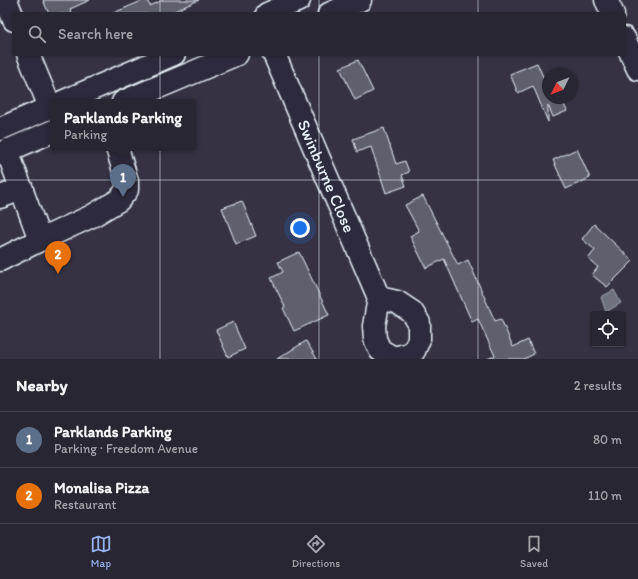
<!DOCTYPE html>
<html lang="en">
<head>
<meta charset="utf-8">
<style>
	body { margin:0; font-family:Itim,sans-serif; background:#302e3b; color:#f1f3f6 }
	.controls { position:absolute; right:12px; bottom:12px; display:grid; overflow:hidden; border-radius:4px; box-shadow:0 1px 3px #0004 }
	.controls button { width:36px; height:36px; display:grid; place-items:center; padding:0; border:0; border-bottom:1px solid #44434e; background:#282633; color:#f1f3f6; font:20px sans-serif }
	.compass { position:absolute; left:542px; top:68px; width:36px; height:36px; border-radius:50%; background:#282633; box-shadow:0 1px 3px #0004; rotate:227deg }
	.you { position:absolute; left:300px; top:228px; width:14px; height:14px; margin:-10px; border:3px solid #fff; border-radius:50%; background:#1a73e8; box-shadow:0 0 0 6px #1a73e833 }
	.badge { display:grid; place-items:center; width:26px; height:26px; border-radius:50%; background:#95b2f1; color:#fff; font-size:13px; font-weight:700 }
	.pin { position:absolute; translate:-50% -33px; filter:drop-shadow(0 1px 2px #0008) }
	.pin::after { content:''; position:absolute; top:21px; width:14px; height:12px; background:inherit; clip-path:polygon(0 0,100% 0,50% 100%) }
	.popup { position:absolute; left:50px; top:99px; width:146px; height:52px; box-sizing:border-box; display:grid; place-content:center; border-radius:4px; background:#282633; filter:drop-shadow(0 1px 3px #0005); font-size:13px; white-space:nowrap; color:#a5a5ac }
	.popup b { font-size:15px; color:#f1f3f6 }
	.popup::after { content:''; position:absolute; left:50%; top:100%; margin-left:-8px; border:8px solid transparent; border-top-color:#282633 }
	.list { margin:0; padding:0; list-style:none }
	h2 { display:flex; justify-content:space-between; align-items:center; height:52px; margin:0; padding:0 16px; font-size:17px }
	h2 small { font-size:13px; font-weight:400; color:#a5a5ac }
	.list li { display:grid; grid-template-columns:26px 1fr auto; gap:12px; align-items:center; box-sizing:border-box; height:56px; padding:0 16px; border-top:1px solid #44434e }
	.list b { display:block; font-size:15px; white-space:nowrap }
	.list p { margin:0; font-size:13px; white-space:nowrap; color:#a5a5ac }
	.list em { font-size:13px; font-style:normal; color:#a5a5ac }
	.icon { flex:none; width:22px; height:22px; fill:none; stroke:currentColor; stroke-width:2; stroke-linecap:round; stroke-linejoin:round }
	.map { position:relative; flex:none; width:638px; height:359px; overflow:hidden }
	.search { position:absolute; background:#282633; box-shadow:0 1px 3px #0004; left:12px; right:12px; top:12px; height:44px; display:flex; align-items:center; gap:10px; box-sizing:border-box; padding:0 14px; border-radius:4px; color:#a5a5ac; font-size:15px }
	.sheet { height:164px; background:#282633 }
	nav { display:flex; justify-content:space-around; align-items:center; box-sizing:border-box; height:56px; border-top:1px solid #44434e; background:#282633; font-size:11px; color:#a5a5ac }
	nav a { display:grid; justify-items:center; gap:2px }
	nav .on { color:#95b2f1 }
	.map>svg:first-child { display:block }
	.water { fill:#70717f; stroke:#a0a4af }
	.building { fill:#605e6e; stroke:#e8f1f8 }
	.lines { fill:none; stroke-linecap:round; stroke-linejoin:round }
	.minor-casing { stroke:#e8f1f8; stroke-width:25 }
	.major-casing { stroke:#e8f1f8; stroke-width:25 }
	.minor { stroke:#2f2a3d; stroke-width:22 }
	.major { stroke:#2f2a3d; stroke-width:22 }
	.grid { fill:none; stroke:#e8f1f8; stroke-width:1; stroke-opacity:0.55 }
	.labels { text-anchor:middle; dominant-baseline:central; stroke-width:3; stroke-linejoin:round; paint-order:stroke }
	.street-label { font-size:17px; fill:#e8f1f8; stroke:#2f2a3d }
</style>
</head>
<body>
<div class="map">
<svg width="638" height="359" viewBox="0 0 638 359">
	<rect width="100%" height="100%" fill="#363244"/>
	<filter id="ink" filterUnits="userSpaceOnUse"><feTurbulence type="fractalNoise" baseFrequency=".025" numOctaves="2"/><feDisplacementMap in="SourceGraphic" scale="8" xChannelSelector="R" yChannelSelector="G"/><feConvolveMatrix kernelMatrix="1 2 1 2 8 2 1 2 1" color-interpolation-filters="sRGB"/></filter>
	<g filter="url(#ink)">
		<polygon class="water" points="614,290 621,303 606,312 601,297"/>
		<g class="building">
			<polygon points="43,0 90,0 70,9 72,14 49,14"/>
			<polygon points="144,0 147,0 150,6 163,0 199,0 168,14 111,14"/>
			<polygon points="358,60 373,91 355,100 340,68"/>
			<polygon points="537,63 548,88 548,98 561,98 567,111 553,117 548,105 548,122 533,86 518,93 510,74"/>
			<polygon points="384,128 396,164 405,161 409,172 402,175 406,186 386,193 371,147 357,152 353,139"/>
			<polygon points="577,149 590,178 566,189 553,160"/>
			<polygon points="423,196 458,265 468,260 495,321 501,319 513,347 528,340 534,354 524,359 487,359 495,356 478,319 472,322 444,259 426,268 410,236 419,231 405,205"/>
			<polygon points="242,201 256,236 236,244 222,208"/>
			<polygon points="594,224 633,261 607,287 592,275 598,267 588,259 595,250 582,239"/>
			<polygon points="299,252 329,315 294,331 283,308 285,307 271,278 283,272 278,262"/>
			<polygon points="233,322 245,349 228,357 216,330"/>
			<polygon points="306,341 317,359 277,359"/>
		</g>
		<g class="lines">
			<g class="minor-casing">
				<g id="minor">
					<polyline points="6,0 14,20"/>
					<polyline points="606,0 613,14"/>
					<polyline points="624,38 638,69"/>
					<polyline points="28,54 50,107"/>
					<path id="s1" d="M274,54l105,244"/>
					<polyline points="7,150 40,240"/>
					<polyline points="0,197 22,189"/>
					<polyline points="0,260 40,240 92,216 119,200 127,190 127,181 117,148"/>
					<polygon points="379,298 397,302 412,312 419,323 419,339 414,351 406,355 394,358 380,350 375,339 374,326"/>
				</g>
			</g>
			<g class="major-casing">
				<g id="major">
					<polyline points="267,14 299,0"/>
					<polyline points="329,14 360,0"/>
					<polyline points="62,102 174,54"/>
					<polyline points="123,102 237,54"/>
					<polyline points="0,129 53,106"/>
					<polyline points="0,154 53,131"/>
				</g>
			</g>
			<use href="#minor" class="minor"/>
			<use href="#major" class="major"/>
		</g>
	</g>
	<path class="grid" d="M160,0v14M319,0v14M478,0v14M160,54v305M319,54v305M478,54v305M0,180h638"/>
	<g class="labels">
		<g class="street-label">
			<text stroke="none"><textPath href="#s1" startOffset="133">Swinburne Close</textPath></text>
		</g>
	</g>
</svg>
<div class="controls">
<button><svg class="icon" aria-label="locate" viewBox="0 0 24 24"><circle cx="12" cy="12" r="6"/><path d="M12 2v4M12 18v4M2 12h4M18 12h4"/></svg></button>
</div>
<svg class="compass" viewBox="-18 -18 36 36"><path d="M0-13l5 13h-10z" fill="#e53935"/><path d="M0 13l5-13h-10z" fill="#a5a5ac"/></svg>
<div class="you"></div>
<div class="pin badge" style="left:123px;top:197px;background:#5c6f8a">1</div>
<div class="popup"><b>Parklands Parking</b>Parking</div>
<div class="pin badge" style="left:58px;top:274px;background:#e8710a">2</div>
<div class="search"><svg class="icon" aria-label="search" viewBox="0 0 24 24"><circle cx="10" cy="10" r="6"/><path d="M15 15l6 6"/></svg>Search here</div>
</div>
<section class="sheet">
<h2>Nearby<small>2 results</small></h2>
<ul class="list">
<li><span class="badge" style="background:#5c6f8a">1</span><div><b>Parklands Parking</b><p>Parking · Freedom Avenue</p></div><em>80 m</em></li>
<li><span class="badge" style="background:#e8710a">2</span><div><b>Monalisa Pizza</b><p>Restaurant</p></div><em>110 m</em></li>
</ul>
</section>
<nav>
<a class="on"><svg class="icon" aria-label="map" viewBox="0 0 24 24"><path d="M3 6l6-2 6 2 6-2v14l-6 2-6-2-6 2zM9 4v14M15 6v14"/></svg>Map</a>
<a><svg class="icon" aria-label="directions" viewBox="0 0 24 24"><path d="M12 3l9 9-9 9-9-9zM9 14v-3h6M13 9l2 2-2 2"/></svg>Directions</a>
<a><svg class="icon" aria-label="saved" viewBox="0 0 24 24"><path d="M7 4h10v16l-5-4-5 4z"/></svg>Saved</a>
</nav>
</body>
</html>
